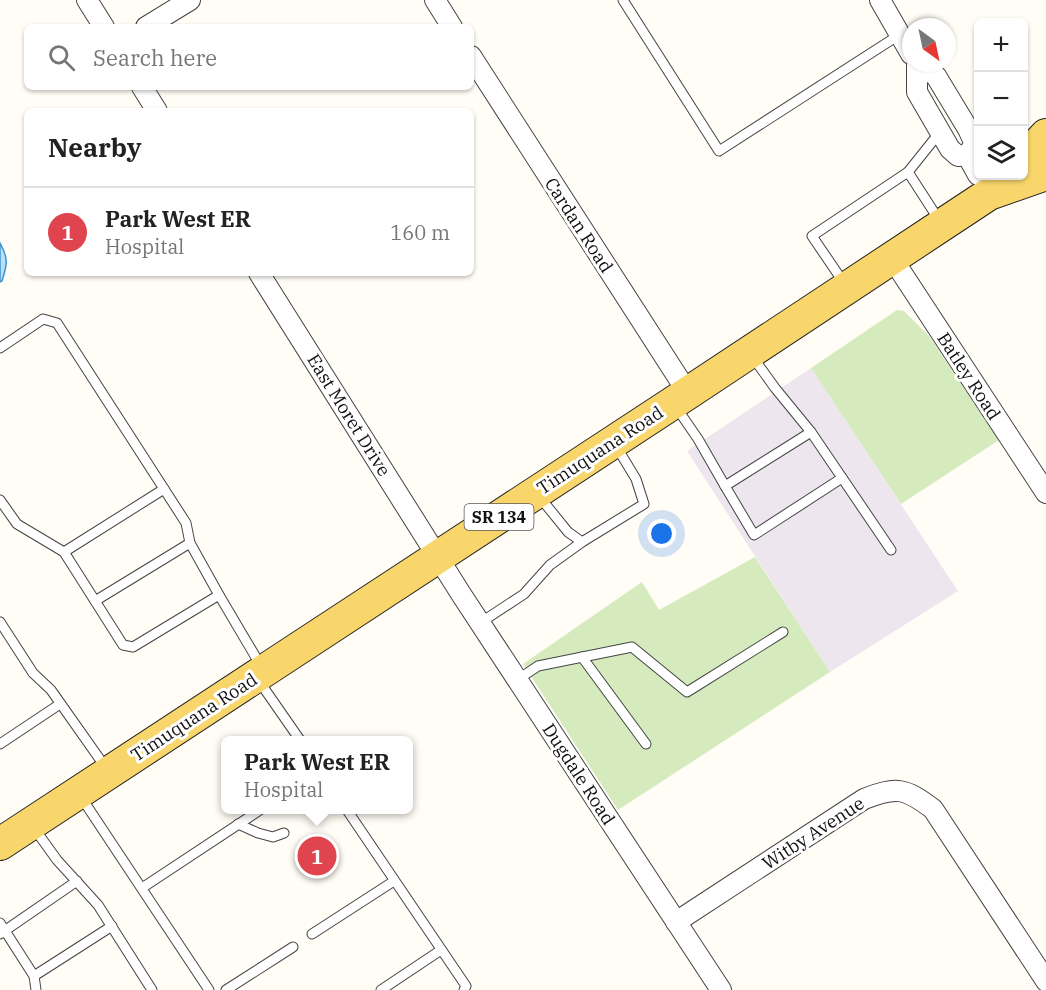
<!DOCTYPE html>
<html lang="en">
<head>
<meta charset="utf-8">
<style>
	body { margin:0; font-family:"IBM Plex Serif",serif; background:#f2f2f2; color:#222 }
	.controls { position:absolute; right:18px; top:18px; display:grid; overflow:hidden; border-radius:9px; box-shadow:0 2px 4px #0004 }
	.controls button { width:54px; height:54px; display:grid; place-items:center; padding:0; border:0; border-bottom:2px solid #e0e0e0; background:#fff; color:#222; font:30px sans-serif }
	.compass { position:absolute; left:902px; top:18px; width:54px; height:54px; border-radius:50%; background:#fff; box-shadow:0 2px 4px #0004; rotate:147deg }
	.you { position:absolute; left:662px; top:534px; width:21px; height:21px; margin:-15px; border:4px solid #fff; border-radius:50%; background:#1a73e8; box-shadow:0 0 0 9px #1a73e833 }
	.badge { display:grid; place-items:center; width:39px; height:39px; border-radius:50%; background:#c4262e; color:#fff; font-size:20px; font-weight:700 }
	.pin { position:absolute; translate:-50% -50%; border:3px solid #fff; box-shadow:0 2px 6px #0006 }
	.popup { position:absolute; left:221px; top:736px; width:192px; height:78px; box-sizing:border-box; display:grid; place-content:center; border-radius:9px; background:#fff; filter:drop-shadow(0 2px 4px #0005); font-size:20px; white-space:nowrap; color:#767676 }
	.popup b { font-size:22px; color:#222 }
	.popup::after { content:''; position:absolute; left:50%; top:100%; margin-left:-12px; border:12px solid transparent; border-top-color:#fff }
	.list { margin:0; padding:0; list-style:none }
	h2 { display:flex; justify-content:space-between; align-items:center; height:78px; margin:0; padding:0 24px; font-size:26px }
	h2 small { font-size:20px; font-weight:400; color:#767676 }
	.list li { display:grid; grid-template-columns:39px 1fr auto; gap:18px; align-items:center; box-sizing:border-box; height:90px; padding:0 24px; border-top:2px solid #e0e0e0 }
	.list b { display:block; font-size:22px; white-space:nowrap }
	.list p { margin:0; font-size:20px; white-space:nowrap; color:#767676 }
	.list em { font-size:20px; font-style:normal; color:#767676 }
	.icon { flex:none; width:33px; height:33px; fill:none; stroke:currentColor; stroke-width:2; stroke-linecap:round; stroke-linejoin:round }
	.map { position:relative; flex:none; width:1046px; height:990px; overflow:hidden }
	.search { position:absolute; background:#fff; box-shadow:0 2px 4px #0004; left:24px; top:24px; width:450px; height:66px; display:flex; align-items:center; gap:15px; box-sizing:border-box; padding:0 21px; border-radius:9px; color:#767676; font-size:22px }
	.panel { position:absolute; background:#fff; box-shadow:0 2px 4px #0004; left:24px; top:108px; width:450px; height:168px; border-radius:9px }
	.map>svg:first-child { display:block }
	.industrial { fill:#eee6ef }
	.green { fill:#d5ebbd }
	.water { fill:#b9e0f7; stroke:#3f96cf; stroke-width:1.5 }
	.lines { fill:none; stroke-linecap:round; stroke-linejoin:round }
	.service-casing { stroke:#444; stroke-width:11 }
	.minor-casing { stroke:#444; stroke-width:22 }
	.primary-casing { stroke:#222; stroke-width:34 }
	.service { stroke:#fff; stroke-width:9 }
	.minor { stroke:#fff; stroke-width:20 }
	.primary { stroke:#f9d66b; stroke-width:32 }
	.labels { text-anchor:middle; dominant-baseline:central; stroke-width:6; stroke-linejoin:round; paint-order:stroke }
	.shield { fill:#fff; stroke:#585858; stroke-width:1.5 }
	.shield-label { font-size:16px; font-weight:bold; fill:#111 }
	.street-label { font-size:18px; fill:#111; stroke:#fff }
</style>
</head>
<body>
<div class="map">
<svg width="1046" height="990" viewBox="0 0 1046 990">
	<rect width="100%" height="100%" fill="#fffdf5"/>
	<polygon class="industrial" points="811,368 958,591 830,672 687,451"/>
	<g class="green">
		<polygon points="897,310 904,311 929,336 999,440 901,504 811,368"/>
		<polygon points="755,557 830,672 618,810 523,664 642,582 659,610"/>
	</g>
	<path class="water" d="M0,243c9,16 7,22 2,38l-2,1z"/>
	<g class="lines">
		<g class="service-casing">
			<g id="service">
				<polyline points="623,0 719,151 899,35"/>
				<polyline points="908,172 940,132"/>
				<polyline points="844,283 812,236 908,172 939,220"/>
				<polyline points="0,348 43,319 57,323 186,523 190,543 219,595 261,666"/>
				<polyline points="752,356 775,388 811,432 891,550"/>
				<polyline points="676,407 698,439 725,486 811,432"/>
				<polyline points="725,486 754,535 842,478"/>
				<polyline points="538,495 568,532 582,542 644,504 636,479 616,446"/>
				<polyline points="0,500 17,524 64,552 123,645 133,647 219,595"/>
				<polyline points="64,552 164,489"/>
				<polyline points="95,601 190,543"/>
				<polyline points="0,622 33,673 51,690 106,768"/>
				<polyline points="480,623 524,594 550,565 582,542"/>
				<polyline points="582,657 646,744"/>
				<polyline points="517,680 538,666 632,647 687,692 783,632"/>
				<polyline points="259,681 300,740"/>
				<polyline points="0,744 60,704"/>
				<polyline points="81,797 209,990"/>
				<polyline points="347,810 466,986 464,990"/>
				<polyline points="315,813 320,810"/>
				<polyline points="238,824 258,833 273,837 284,833"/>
				<polyline points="34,828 57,860 98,905 152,990"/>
				<polyline points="142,888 260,810"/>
				<polyline points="0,923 34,976 36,990"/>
				<polyline points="0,934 77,881"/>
				<polyline points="312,934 394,881"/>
				<polyline points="34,976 112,926"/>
				<polyline points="226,990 293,947"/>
				<polyline points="381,990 441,950"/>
			</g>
		</g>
		<g class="minor-casing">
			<g id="minor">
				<polyline points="87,0 104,27"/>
				<polyline points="435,0 452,27"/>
				<polyline points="880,0 911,54"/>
				<polyline points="146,27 190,0"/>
				<polyline points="471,56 688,393"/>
				<polyline points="917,63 936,76 968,129 974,142 973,147 967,155"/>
				<polyline points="917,64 917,92 950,149 958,156 967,155"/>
				<polyline points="142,87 157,111"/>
				<polyline points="967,155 978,175"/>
				<polyline points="892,258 1046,493"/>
				<polyline points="259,273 461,594 721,990"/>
				<path d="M676,922l188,-123c33,-13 41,-11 69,10l113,172"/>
			</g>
		</g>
		<g class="primary-casing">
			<g id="primary">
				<polyline points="1024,159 1046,135"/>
				<polyline points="0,844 688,393 942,225 989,194 1046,174"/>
			</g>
		</g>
		<use href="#service" class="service"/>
		<use href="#minor" class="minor"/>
		<use href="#primary" class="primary"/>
	</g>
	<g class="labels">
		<rect class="shield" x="464.5" y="504" width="69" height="26" rx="4.5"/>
		<g class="shield-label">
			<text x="499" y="517">SR 134</text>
		</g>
		<g class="street-label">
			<text transform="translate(579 225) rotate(57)">Cardan Road</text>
			<text transform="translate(969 376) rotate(57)">Batley Road</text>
			<text transform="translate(349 415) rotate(58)">East Moret Drive</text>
			<text transform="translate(600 450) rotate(-33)">Timuquana Road</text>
			<text transform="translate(194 717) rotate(-33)">Timuquana Road</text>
			<text transform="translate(579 774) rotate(57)">Dugdale Road</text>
			<text transform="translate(813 833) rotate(-33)">Witby Avenue</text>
		</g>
	</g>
</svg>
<div class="controls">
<button>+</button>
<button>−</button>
<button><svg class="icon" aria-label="layers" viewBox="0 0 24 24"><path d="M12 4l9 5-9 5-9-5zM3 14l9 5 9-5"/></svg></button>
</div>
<svg class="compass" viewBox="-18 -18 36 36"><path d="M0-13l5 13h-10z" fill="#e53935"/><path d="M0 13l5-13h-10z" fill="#767676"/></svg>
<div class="you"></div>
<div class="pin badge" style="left:317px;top:856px;background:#e0444e">1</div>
<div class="popup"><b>Park West ER</b>Hospital</div>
<div class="search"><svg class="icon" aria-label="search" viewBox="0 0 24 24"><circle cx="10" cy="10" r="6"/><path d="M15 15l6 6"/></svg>Search here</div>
<section class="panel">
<h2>Nearby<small></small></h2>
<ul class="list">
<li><span class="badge" style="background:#e0444e">1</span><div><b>Park West ER</b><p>Hospital</p></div><em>160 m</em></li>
</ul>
</section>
</div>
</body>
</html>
